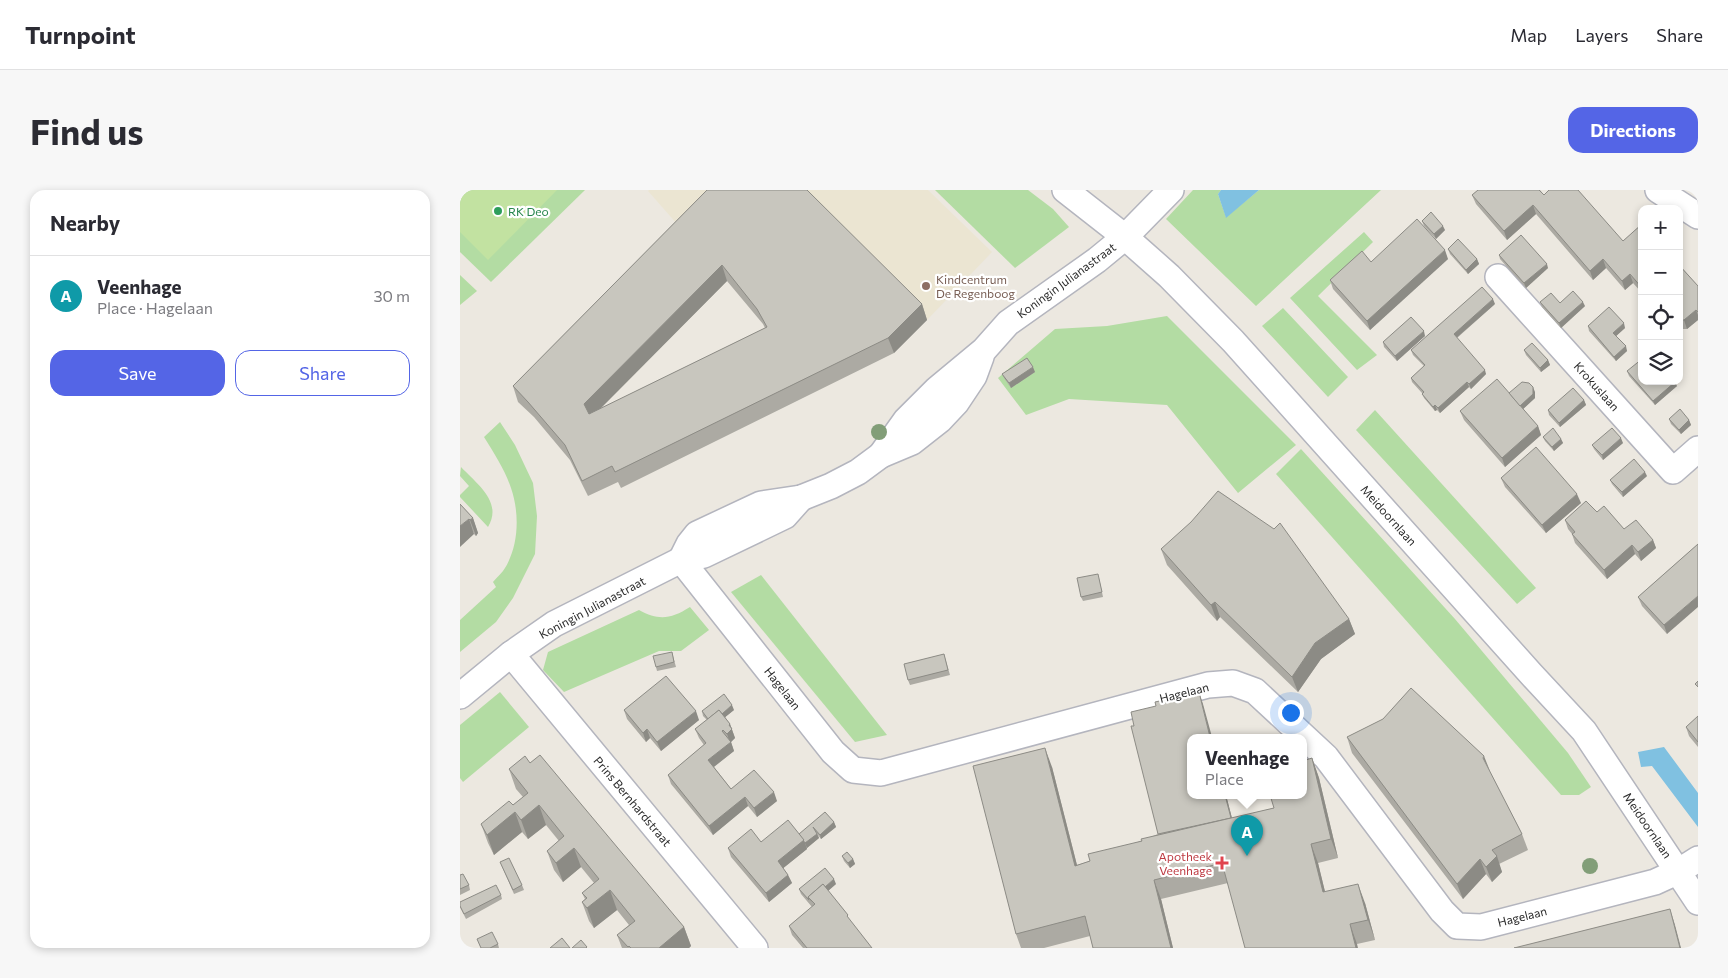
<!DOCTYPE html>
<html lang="en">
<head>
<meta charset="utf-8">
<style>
	body { margin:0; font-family:Commissioner,sans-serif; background:#f7f7f7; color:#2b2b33 }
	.controls { position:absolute; right:15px; top:15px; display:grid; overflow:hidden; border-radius:10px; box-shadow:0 2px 8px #0003 }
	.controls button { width:45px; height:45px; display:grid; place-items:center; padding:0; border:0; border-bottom:1px solid #e1e1e2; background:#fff; color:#2b2b33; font:25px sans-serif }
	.you { position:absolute; left:830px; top:522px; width:18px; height:18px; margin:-12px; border:4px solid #fff; border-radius:50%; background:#1a73e8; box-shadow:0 0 0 8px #1a73e833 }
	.badge { display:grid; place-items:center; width:32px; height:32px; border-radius:50%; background:#5465e6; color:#fff; font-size:16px; font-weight:700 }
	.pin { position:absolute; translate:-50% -41px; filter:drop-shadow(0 1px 2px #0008) }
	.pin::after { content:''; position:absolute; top:26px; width:18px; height:15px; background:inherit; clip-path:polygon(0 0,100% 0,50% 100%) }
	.popup { position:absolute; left:727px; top:544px; width:120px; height:65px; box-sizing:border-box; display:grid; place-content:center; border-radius:10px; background:#fff; filter:drop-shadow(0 1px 4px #0005); font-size:16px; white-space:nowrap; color:#7c7c81 }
	.popup b { font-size:19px; color:#2b2b33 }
	.popup::after { content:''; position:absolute; left:50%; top:100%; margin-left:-10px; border:10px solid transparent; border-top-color:#fff }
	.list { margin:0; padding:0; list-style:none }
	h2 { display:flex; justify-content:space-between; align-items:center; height:65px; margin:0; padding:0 20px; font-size:21px }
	h2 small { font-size:16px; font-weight:400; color:#7c7c81 }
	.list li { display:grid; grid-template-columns:32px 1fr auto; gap:15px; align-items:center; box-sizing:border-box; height:80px; padding:0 20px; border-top:1px solid #e1e1e2 }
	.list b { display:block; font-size:19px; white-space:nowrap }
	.list p { margin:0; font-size:16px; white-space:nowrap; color:#7c7c81 }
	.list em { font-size:16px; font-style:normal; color:#7c7c81 }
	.actions { display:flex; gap:10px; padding:15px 20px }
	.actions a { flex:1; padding:11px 0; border:1px solid #5465e6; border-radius:15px; text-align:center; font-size:18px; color:#5465e6 }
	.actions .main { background:#5465e6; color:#fff }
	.icon { flex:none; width:28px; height:28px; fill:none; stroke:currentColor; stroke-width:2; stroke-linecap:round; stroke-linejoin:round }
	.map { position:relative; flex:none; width:1238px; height:758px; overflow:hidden; border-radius:15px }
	header { display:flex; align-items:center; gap:30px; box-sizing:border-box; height:70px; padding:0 25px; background:#fff; border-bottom:1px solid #e1e1e2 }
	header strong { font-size:24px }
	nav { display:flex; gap:28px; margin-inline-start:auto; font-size:18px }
	.intro { display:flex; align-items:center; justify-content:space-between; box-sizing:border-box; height:120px; padding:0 30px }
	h1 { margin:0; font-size:35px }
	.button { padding:12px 22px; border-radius:15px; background:#5465e6; color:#fff; font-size:18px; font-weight:700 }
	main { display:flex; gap:30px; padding:0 30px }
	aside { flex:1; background:#fff; border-radius:15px; box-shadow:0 2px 8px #0003 }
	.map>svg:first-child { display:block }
	.education { fill:#ebe5d2 }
	.green { fill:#b3dca3 }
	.pitch { fill:#c2e2a1 }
	.water { fill:#80c1e1 }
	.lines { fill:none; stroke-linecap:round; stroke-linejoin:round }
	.street-casing { stroke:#b4b5be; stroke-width:28 }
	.street { stroke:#fff; stroke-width:25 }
	.tree { fill:#829e78 }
	.wall { fill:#acaaa3; fill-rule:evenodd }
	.shaded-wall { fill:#8c8b85 }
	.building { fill:#c8c6be; stroke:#8c8b85; fill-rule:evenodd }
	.leisure-dot { fill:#2e9e5b; stroke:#fff; stroke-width:2 }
	.education-dot { fill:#8d6e63; stroke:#fff; stroke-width:2 }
	.health-dot { fill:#e0444e; stroke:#fff; stroke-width:2 }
	.labels { text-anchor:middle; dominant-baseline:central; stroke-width:4.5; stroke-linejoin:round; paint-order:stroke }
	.leisure-label { font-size:12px; fill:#27864d; stroke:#fff; text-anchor:start }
	.education-label { font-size:12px; fill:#785e54; stroke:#fff; text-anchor:start }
	.street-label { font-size:12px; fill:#2c2c2c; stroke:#fff }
	.health-label { font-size:12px; fill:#be3a42; stroke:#fff; text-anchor:end }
</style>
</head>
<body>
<header>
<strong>Turnpoint</strong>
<nav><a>Map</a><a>Layers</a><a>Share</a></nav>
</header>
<div class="intro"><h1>Find us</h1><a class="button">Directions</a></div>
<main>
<aside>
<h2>Nearby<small></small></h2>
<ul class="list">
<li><span class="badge" style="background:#0f9aa8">A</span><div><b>Veenhage</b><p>Place · Hagelaan</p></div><em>30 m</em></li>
</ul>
<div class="actions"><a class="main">Save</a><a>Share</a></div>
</aside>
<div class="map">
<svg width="1238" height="758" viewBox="0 0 1238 758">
	<rect width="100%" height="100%" fill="#ece8e0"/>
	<g class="education">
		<polygon points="189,0 268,0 225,43 188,1"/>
		<polygon points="337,0 468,0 532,62 467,130"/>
	</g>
	<g class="green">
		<polygon points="0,0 125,0 31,92 0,62"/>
		<polygon points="475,0 568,0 593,19 609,37 555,78"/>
		<polygon points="733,0 761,0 758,4 766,27 799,0 921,0 796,116 706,29"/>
		<polygon points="904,42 913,52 858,106 917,165 897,180 830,108"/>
		<polygon points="0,85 17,101 0,115"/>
		<polygon points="823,118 888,187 868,207 802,136"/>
		<polygon points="707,126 836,255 778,303 707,215 609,209 566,225 538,188 595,139 647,136"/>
		<polygon points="915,220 1076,398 1057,414 896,240"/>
		<path d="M40,232l15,23 18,38 4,33 -2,38 -22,44 -17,24 -36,30v-32l36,-33 -3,-5c3,-4 7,-7 10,-11 16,-23 17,-57 8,-83 -6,-18 -17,-35 -27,-51z"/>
		<polygon points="841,259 995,429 1108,563 1131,597 1119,605 1101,605 816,284"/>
		<path d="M1,277c16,17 42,35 27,60l-28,-30v-2l9,-9 -9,-10z"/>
		<polygon points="301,385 427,545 395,552 271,402"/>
		<path d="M230,417l19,23 -28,21h-22l-95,41 -21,-22 5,-18 91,-42c20,11 32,9 51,-3z"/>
		<polygon points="40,502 69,537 3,592 0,588 0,535"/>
	</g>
	<polygon class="pitch" points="0,0 97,0 28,70 0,42"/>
	<g class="water">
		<polygon points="761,0 799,0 766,28 758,4"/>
		<polygon points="1204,557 1238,603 1238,637 1192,576 1181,577 1178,562"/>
	</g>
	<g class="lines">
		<g class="street-casing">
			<g id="street">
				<polyline points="605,0 665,47 709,86 773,151 1071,484 1124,541 1238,712"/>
				<polyline points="1198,0 1238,26"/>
				<polyline points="1038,87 1213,281 1238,259"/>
				<polyline points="421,265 446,230 477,199 524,160 548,133 637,70 665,47 711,0"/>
				<polyline points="221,370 373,562 393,580 421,583 748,495 773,493 795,501 866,567 982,721 997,736 1021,737 1195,692 1219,681 1238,669"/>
				<polyline points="221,370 229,354 237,344 301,314 341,308 371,296 398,282 421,265 452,252 480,230 496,213 514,186 521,167"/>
				<polyline points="51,464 295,758"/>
				<polyline points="0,506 51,464 94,434 221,370 244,365 325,326 341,308"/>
			</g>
		</g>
		<use href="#street" class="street"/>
	</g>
	<g class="tree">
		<circle cx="419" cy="242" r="8"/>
		<circle cx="1130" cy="676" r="8"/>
	</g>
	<g class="wall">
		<path d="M247,0l215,114 5,16 -33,33 -273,135 -3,-6 -30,14 -18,-36 -36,-43 -16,-15 -5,-16zM267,91l36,43 2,4 -165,81z"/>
		<polygon points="1018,0 1080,0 1084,5 1163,51 1182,34 1182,103 1173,93 1165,100 1146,78 1133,90 1076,24 1047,50 1016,14 1012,5"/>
		<polygon points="962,31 985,40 976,49 964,36"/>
		<polygon points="988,59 1017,69 1019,74 1008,84 990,64"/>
		<polygon points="1039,65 1088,78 1066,98 1040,69"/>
		<polygon points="988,69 910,140 873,99 870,90 911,72"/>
		<polygon points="1219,75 1238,96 1238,130 1227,139 1221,139 1219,137"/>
		<polygon points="1080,112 1100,113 1125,116 1101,138 1082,117"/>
		<polygon points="1035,114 997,148 1026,184 1011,199 1009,197 980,223 977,220 975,221 964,208 962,203 952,192 951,188 964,176 953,165 951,160"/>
		<polygon points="1128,136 1165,138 1156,146 1167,161 1156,171 1129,141"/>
		<polygon points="965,146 937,171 924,157 923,152"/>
		<polygon points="1064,160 1088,170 1090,175 1081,182 1066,165"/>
		<polygon points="1167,181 1217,196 1195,215 1169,186"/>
		<polygon points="575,182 551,198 544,188 542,184"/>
		<polygon points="1075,202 1075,208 1063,219 1078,236 1081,245 1045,277 1004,230 1000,221 1049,203"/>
		<polygon points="1124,210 1126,215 1100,237 1089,225 1088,220"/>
		<polygon points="1209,229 1229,230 1231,235 1221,244 1211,234"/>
		<polygon points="1083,247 1101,249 1103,253 1094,261 1085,251"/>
		<polygon points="1163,253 1143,270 1134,259 1132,255"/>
		<polygon points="1187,286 1163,307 1152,294 1150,290"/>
		<polygon points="1041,288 1121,313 1086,343 1045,297"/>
		<polygon points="0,314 13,328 18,343 16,346 14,344"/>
		<polygon points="1137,322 1164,339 1193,350 1196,358 1181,371 1175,364 1147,389 1115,353 1112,344 1108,339 1105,330"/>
		<polygon points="1238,354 1207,444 1182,416 1178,407"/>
		<polygon points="701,359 889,429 895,444 861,469 838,502 760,427 757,431 707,375"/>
		<polygon points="639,388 643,407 623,411 621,407"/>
		<polygon points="212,462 216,477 197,481 196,477"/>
		<polygon points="484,464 490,485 450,495 448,490"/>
		<polygon points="743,514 731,605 766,605 772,628 814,618 852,568 859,588 878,668 858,673 865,702 905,713 915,750 897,754 768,693 701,709 713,758 633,758 630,746 584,758 561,758 556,744 592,577 617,675 630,671 698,644 674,536"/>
		<polygon points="164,520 239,530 201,561 190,548 186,552 167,529"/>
		<polygon points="274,520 265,527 270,534 275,548 271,552 274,561 254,577 271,599 317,611 297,627 288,616 253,645 211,594 208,585 244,555 239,548 235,539 247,530 243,526 242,521"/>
		<polygon points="1238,526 1238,557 1229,546 1226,537"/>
		<polygon points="887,547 1030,582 1062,644 1068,660 1039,674 1042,682 1032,692 1026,684 1003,709 892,563"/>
		<polygon points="70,573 224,737 231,756 229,758 162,758 157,745 169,735 157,720 134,738 129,731 122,712 125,709 122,703 134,693 121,677 103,692 94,680 87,661 99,651 86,635 68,649 62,642 34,665 28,653 21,634 53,615 63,607 56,599 49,579"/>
		<polygon points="374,632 376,637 361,649 358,645 359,648 347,658 347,657 347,659 323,678 328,685 332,693 309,712 271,667 268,658 339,644"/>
		<polygon points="382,666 393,669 395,674 390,678 384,671"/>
		<polygon points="40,672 62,695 64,700 54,704"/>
		<polygon points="0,685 9,695 10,700 0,705"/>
		<polygon points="376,694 368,701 390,731 412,758 343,758 332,745 329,736 352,717 341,704 339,699"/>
		<polygon points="41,705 42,709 6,729 0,717 0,712"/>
		<polygon points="17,749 38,754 39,758 21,758"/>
	</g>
	<g class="shaded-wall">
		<polygon points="1073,15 1076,24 1047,50 1044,41"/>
		<polygon points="983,36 985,40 976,49 974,44"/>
		<polygon points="985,60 988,69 910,140 907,131"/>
		<polygon points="1017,69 1019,74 1008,84 1006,80"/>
		<polygon points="1143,69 1146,78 1133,90 1130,81"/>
		<polygon points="1087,74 1088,78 1066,98 1064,93"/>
		<polygon points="262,75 267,91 129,230 124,214"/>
		<polygon points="1170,84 1173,93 1165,100 1162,91"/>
		<polygon points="1033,109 1035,114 995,149 994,144"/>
		<polygon points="1123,112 1125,116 1101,138 1099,133"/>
		<polygon points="462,114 467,130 434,163 428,148"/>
		<polygon points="1236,120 1238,125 1238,130 1227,139 1224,130"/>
		<polygon points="1164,133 1165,138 1155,147 1153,143"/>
		<polygon points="964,141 965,146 937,171 935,166"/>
		<polygon points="1166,156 1167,161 1156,171 1154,167"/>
		<polygon points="1088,170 1090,175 1081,182 1080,178"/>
		<polygon points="573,177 575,182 551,198 549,193"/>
		<polygon points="1025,180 1026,184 1011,199 1009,194"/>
		<polygon points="1007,192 1009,197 980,223 978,218"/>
		<polygon points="1215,192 1217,196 1195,215 1193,211"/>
		<polygon points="1073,197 1075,202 1075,208 1061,221 1059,217"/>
		<polygon points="1124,210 1126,215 1100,237 1099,233"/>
		<polygon points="975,215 977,220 975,221 973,217"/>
		<polygon points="1229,230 1231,235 1221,244 1219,240"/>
		<polygon points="1078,236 1081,245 1045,277 1042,268"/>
		<polygon points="1161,248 1163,253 1143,270 1142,265"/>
		<polygon points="1101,249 1103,253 1094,261 1092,257"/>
		<polygon points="1185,282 1187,286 1163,307 1162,302"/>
		<polygon points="1117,304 1121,313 1086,343 1082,335"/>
		<polygon points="13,328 18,343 16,346 10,330"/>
		<polygon points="9,329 14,344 0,357 0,336"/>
		<polygon points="1193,350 1196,358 1181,371 1178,362"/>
		<polygon points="1172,355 1175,364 1147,389 1144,380"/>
		<polygon points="1238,406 1238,417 1207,444 1204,435"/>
		<polygon points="755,412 760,427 757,431 751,415"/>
		<polygon points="889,429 895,444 861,469 838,502 832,487 855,453"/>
		<polygon points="739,502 743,514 752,547 750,547"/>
		<polygon points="272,515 274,520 253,537 251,533"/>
		<polygon points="236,521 239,530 201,561 197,552"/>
		<polygon points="270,534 275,548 271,552 274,561 251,579 248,570 270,553 267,544 269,535"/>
		<polygon points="187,539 190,548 186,552 183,543"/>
		<polygon points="585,558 592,577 622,695 615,676"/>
		<polygon points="1024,566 1030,581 1023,568"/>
		<polygon points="852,568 859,588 878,668 871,649"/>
		<polygon points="314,602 317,611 297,627 294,618"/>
		<polygon points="765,605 766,605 777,648 773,636"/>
		<polygon points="285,607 288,616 253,645 249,636"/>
		<polygon points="79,615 86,635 68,649 61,630"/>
		<polygon points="55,622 62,642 34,665 27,645"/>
		<polygon points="374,632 376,637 361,649 360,645"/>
		<polygon points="357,644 359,648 347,658 345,653"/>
		<polygon points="344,650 347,659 321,680 318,671"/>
		<polygon points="851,654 858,673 870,722 863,702"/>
		<polygon points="114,658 121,677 103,692 96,673"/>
		<polygon points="1037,666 1042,682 1032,692 1026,677"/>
		<polygon points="393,669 395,674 390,678 388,673"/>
		<polygon points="1020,669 1026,684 1003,709 997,694"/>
		<polygon points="328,685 332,693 309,712 306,703"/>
		<polygon points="374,689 376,694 354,713 350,710"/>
		<polygon points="694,690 701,709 713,758 711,758"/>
		<polygon points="898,694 905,713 915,750 908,730"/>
		<polygon points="150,700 157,720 134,738 127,718"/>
		<polygon points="1210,719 1215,735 1221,758 1220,758"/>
		<polygon points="890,734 897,754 898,758 896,758"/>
		<polygon points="224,737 231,756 229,758 199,758"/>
	</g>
	<g class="building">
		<path d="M247,0h100l115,114 -34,34 -273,134 -3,-6 -30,15 -17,-36 -37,-43 -15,-16zM262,75l35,44 10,18 -178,87 -5,-10z"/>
		<polygon points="1018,0 1079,0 1084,5 1089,0 1118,0 1163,51 1182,34 1182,98 1170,84 1162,91 1143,69 1130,81 1073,15 1044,41 1012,5"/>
		<polygon points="971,22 983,36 974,44 962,31"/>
		<polygon points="957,29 985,60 907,131 870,90 902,61 911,72"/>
		<polygon points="1061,45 1087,74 1064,93 1039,65"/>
		<polygon points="998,49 1017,69 1006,80 988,59"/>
		<polygon points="1219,75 1238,96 1238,122 1236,120 1224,130 1219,130"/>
		<polygon points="1022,97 1033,109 994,144 1025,180 1009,194 1007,192 978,218 975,215 973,217 962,204 964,202 951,188 965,175 951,160"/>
		<polygon points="1113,101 1123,112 1099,133 1080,112 1091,103 1100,113"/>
		<polygon points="1149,117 1164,133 1153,143 1166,156 1154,167 1128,136"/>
		<polygon points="951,127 964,141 935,166 923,152"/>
		<polygon points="1072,153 1088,170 1080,178 1064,160"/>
		<polygon points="567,168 573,177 549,193 542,184"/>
		<polygon points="1182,169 1182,191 1215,192 1193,211 1167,181"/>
		<polygon points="1037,189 1078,236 1042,268 1000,221"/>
		<polygon points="1062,192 1069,193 1073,197 1073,204 1060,216 1049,203"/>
		<polygon points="1113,198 1124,210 1099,233 1088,220"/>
		<polygon points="1220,219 1229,230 1219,240 1209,229"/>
		<polygon points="1093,238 1101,249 1092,257 1083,247"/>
		<polygon points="1152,238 1161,248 1142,265 1132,255"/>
		<polygon points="1076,257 1117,304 1082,335 1041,288"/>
		<polygon points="1174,269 1185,282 1162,302 1150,290"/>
		<polygon points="758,301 814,339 820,333 889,429 855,453 832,487 755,412 751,415 701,359 731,332"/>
		<polygon points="1126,311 1137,322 1144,316 1164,339 1176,330 1193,350 1178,362 1172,355 1144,380 1112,344 1115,342 1105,330"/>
		<polygon points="0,314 13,328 10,330 9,329 0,336"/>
		<polygon points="1238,354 1238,406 1204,435 1178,407"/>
		<polygon points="638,384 642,402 621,407 617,388"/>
		<polygon points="212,462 214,472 196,477 193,466"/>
		<polygon points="484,464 488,480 448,490 444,474"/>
		<polygon points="206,486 236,521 197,552 187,539 183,543 164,520"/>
		<polygon points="1238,491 1238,497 1235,494"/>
		<polygon points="951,498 1024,566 1023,568 1062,644 1032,660 1037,666 1026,677 1020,669 997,694 887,547 923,529"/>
		<polygon points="739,502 750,547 731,547 731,605 765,605 771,628 698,644 671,536 674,536 671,522 696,516 695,512"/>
		<polygon points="264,504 272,515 262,524 259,520 248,529 242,521"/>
		<polygon points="259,520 270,534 269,535 272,539 267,544 263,540 262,541 271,552 248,570 271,599 294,580 314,602 294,618 285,607 249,636 208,585 246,553 235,539"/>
		<polygon points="1238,526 1238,552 1226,537"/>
		<polygon points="585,558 615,676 630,671 628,664 682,651 681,649 814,618 810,605 843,605 843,571 852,568 871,649 851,654 863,702 898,694 908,730 890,734 896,758 785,758 762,673 694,690 711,758 633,758 625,726 556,744 513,576"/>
		<polygon points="80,565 224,737 199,758 171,758 169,756 168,757 157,745 175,731 150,700 127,718 122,712 127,708 122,703 139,689 114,658 96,673 87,661 104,646 79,615 61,630 55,622 27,645 21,634 49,611 53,615 68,603 49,579 65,566 70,573"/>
		<polygon points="365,622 374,632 360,645 353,637 357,644 345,653 339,644"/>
		<polygon points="328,630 344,650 318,671 328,685 306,703 268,658 291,639 301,652"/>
		<polygon points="387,662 393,669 388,673 382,666"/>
		<polygon points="49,668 62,695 53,700 40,672"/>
		<polygon points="365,678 374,689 365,697 363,694 348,707 349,710 339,699"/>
		<polygon points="3,684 9,695 0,699 0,685"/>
		<polygon points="363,694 388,725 387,726 412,758 347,758 329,736 355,714 348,707"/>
		<polygon points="36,695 41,705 4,724 0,716 0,712"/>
		<polygon points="1210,719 1220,758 1054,758"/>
		<polygon points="32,742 38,754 30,758 21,758 17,749"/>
		<polygon points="102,748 110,758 90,758"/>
		<polygon points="121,750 127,757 126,758 112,758"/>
	</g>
	<circle class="leisure-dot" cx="38" cy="21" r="5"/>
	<circle class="education-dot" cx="466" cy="96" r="5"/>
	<path class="health-dot" d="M759.5 665.5h5v5h5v5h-5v5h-5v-5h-5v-5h5z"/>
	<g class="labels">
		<g class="leisure-label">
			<text x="48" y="21">RK Deo</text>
		</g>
		<g class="education-label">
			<text x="476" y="89">Kindcentrum<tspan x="476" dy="14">De Regenboog</tspan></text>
		</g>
		<g class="street-label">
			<text transform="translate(606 90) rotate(-36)">Koningin Julianastraat</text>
			<text transform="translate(1137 196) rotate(48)">Krokuslaan</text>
			<text transform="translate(929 325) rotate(48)">Meidoornlaan</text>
			<text transform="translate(132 417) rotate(-28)">Koningin Julianastraat</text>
			<text transform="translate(323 498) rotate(52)">Hagelaan</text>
			<text transform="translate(724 502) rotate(-14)">Hagelaan</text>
			<text transform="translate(173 611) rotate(50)">Prins Bernhardstraat</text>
			<text transform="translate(1188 635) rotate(56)">Meidoornlaan</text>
			<text transform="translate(1062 726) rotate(-14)">Hagelaan</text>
		</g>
		<g class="health-label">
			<text x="752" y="666">Apotheek<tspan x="752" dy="14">Veenhage</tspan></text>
		</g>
	</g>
</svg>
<div class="controls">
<button>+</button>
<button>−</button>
<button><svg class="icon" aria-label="locate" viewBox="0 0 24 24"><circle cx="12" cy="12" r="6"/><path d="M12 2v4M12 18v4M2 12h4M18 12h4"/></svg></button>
<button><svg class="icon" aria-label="layers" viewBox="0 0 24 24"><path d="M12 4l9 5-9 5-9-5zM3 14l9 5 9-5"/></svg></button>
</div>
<div class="you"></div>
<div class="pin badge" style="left:787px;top:666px;background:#0f9aa8">A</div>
<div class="popup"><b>Veenhage</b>Place</div>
</div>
</main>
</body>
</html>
